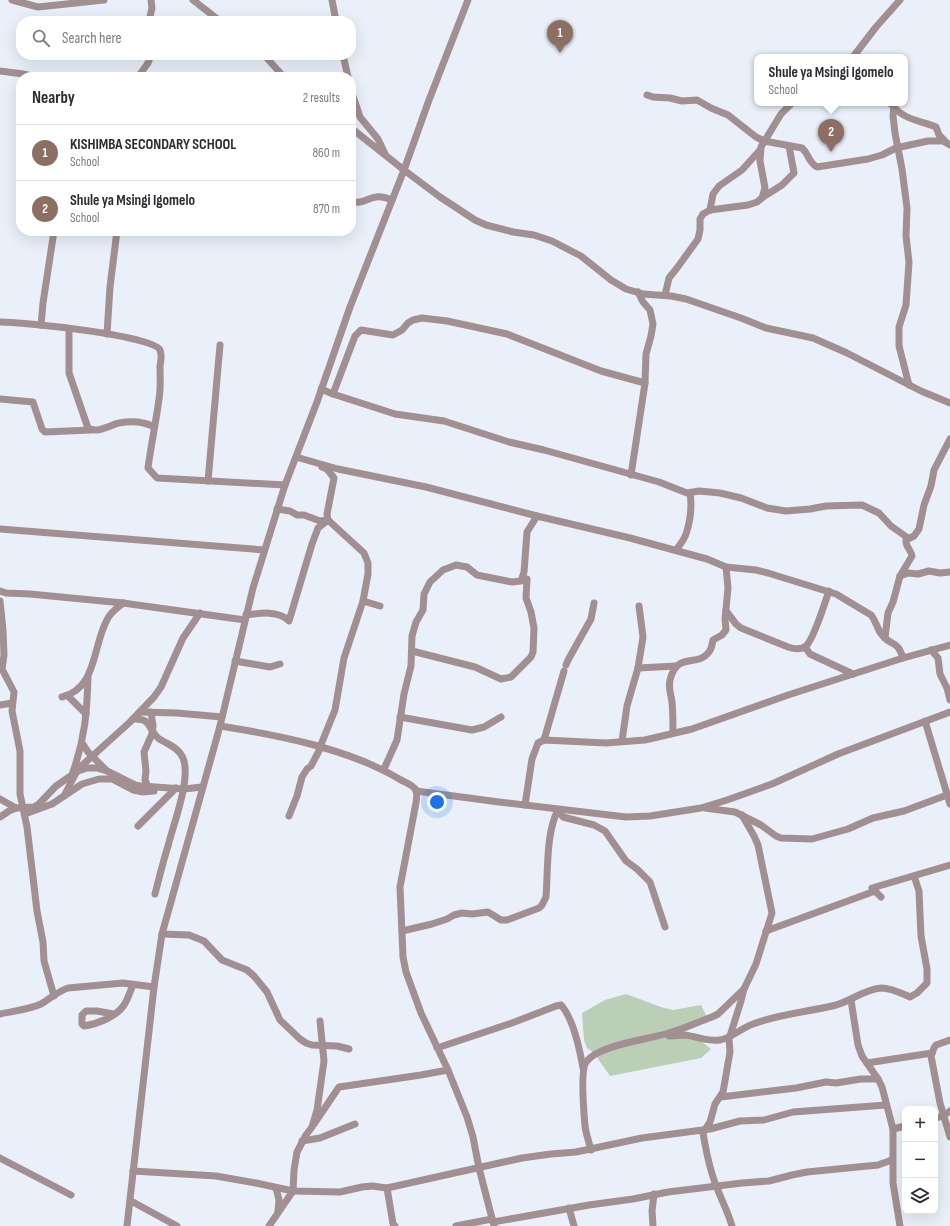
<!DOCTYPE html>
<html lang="en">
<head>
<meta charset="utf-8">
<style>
	body { margin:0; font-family:"Sofia Sans Condensed",sans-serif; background:#f7f7f7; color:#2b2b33 }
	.controls { position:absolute; right:12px; bottom:12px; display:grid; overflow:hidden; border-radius:8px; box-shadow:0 4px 16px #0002 }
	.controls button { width:36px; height:36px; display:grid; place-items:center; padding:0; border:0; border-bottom:1px solid #e1e1e2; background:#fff; color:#2b2b33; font:20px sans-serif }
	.you { position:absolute; left:437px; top:802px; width:14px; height:14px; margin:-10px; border:3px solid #fff; border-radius:50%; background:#1a73e8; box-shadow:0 0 0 6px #1a73e833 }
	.badge { display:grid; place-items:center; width:26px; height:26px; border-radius:50%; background:#1c7eaa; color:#fff; font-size:13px; font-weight:700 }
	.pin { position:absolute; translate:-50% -33px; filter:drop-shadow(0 1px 2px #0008) }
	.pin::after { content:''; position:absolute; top:21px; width:14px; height:12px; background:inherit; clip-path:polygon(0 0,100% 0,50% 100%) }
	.popup { position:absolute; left:754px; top:54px; width:154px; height:52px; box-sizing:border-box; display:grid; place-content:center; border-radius:8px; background:#fff; filter:drop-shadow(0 1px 3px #0005); font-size:13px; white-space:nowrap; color:#7c7c81 }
	.popup b { font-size:15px; color:#2b2b33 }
	.popup::after { content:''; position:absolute; left:50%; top:100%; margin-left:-8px; border:8px solid transparent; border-top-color:#fff }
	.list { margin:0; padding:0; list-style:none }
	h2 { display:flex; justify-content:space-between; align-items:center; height:52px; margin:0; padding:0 16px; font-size:17px }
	h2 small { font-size:13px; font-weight:400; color:#7c7c81 }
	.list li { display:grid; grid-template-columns:26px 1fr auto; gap:12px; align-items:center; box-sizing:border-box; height:56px; padding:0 16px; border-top:1px solid #e1e1e2 }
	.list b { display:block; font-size:15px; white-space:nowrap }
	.list p { margin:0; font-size:13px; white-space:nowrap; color:#7c7c81 }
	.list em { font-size:13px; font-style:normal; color:#7c7c81 }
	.icon { flex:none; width:22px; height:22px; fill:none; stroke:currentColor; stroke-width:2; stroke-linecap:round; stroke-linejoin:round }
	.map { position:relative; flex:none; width:950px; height:1226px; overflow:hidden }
	.search { position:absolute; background:#fff; box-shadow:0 4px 16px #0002; left:16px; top:16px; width:340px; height:44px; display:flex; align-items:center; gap:10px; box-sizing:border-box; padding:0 14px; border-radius:16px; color:#7c7c81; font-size:15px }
	.panel { position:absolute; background:#fff; box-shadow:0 4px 16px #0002; left:16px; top:72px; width:340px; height:164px; border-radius:16px }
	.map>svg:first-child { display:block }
	.green { fill:#bacfb5 }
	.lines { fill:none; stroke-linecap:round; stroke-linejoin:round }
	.minor { stroke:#a18f91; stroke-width:7 }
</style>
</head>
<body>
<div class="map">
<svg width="950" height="1226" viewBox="0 0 950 1226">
	<rect width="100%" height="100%" fill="#e9f0fa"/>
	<polygon class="green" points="626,994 661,1007 673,1010 701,1005 709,1021 669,1036 701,1041 711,1049 701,1058 610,1076 594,1053 587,1048 584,1040 582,1013 605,1000"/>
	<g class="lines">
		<g class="minor">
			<polyline points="12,0 38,7 104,0"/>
			<polyline points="193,0 220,21"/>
			<polyline points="332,0 336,21"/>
			<polyline points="149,21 152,8 151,0"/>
			<polyline points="264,55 284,77"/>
			<polyline points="343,55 348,77"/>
			<polyline points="853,57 876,27 900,0"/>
			<polyline points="0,71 23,74 37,77"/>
			<polyline points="138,77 148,63 151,55"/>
			<polyline points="351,90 360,117 378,139 385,154"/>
			<path d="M647,95l6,2 17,1 12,3 15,-1 14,8 17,7 28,22 8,4 38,7c7,6 6,14 15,19l51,-8 14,-4 14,-7 32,-7h15l7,4"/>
			<path d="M890,103c4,4 7,8 12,11 10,7 23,8 34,13l3,8 7,7"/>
			<polyline points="894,106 893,116 895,133 902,169 907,208 906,236 909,262 906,305 899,327 899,346 909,385"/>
			<polyline points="351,128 404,170 440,197 475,220 486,225 513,232 534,235 552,241 581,256 611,280 626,289 643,294 671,296 686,299 741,318 766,328 813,338 847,353 921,391 950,403"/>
			<polyline points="763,197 782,185 794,173 789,146"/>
			<path d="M351,201c10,4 16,-3 25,-4 6,-1 11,1 16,3"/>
			<polyline points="710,210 713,194 719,186 742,170 760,150"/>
			<polyline points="665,295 669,278 677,268 698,239 700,230 700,219 703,214 710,210 748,205 757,202 762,198 765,188 760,161 761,147 781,114 792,103"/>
			<path d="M0,322c21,0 153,13 160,28 2,5 1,11 0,16 0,11 1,22 -1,33 -3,23 -8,46 -11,69l9,10 128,7"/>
			<polyline points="41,325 43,303 54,231"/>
			<path d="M69,329v44l19,55c9,6 22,-3 31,-5 12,-2 24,-2 35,4"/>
			<polyline points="107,334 110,287 117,231"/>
			<polyline points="321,389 333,394 395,414 444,421 509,442 544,450 659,482 687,493 699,491 720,493 741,498 767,508 786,511 810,509 826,506 862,505 879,513 891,526 908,538"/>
			<polyline points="333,394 355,336 361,330 393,335 402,330 408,323 413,320 422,318 447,321 507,334 601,371 645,383"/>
			<polyline points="0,399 33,402 42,429 45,432 91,430"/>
			<path d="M296,457l42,12 88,18 111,29 93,22 77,21 19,8 30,3 12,3 68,21 35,21c5,6 6,14 11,20 8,11 15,4 21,23"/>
			<polyline points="631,475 645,383 646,354 651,336 653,324 650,310 643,302 638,292"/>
			<polyline points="208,481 220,345"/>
			<polyline points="277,509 290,511 297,515 304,515 320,521 328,520"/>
			<polyline points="0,529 264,550"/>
			<path d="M676,550c4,-5 8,-10 10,-16 4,-12 6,-28 4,-41"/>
			<polyline points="900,576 908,573 918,574 929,571 940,573 950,572"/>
			<polyline points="0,591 6,593 30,594 123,603 245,620"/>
			<polyline points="0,601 3,630 4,655 2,669 14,692 12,711 20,751 20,794 27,827 37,911 43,942 44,961 54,996"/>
			<polyline points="363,601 380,606"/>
			<path d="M726,611l10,13 5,4 47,19c6,2 13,3 18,-1 8,-7 19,-44 23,-55"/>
			<path d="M246,615c14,-2 33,-5 43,6l23,-77 6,-16 10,-8"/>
			<path d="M885,638l3,-25 5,-11 7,-26 12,-20c-1,-6 -7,-10 -6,-16l8,-4 5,-7 5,-24 7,-19 3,-16 16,-31"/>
			<polyline points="805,647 810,654 853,674"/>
			<polyline points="931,650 938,658 940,674 947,688 950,700"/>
			<polyline points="412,651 475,667 501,679 511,677 531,657 533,652 534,628 531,612 526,598 527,579"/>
			<polyline points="235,661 270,667 280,664"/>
			<polyline points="566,665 568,660 591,619 594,603"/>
			<polyline points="638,668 676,666"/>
			<polyline points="68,696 86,714"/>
			<path d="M62,697c36,-9 30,-52 46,-79 3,-6 9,-10 15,-15"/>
			<polyline points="0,705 12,703"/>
			<polyline points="140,712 177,713 222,717"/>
			<polyline points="400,717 472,730 484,727 501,717"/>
			<path d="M133,719c19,-1 14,9 25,19 8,6 19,8 24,18 11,19 -9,69 -14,90 -5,16 -9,32 -13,48"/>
			<polyline points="925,721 950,804"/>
			<path d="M220,726c58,9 130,23 181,54 4,2 12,5 15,10 2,5 0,13 -1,18l-15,79 3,70 3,15 15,41 27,57 19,47 6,20 6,31 15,58"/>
			<path d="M673,733c0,-10 0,-21 -1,-31 -1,-8 -4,-14 -2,-22 7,-29 27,-12 39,-28 3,-4 3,-8 4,-12l9,-5 4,-5 -1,-11 3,-31 -2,-21"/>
			<polyline points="544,740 564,671"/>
			<polyline points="622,741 627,706 638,668 643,637 639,606"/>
			<polyline points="82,743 88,752 106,770"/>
			<polyline points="320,747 335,710 344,658 363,601 368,574 368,563 364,553 328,520 327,514 334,478 327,469 322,467"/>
			<polyline points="384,769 397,740 404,694 411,666 412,636 416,622 423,610 424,594 430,582 443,570 456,565 467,567 477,575 512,582 521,581 524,572 527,532 537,516"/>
			<path d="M73,772c12,-34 14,-60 15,-95"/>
			<polyline points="148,787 145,780 146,771 144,752 152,734 153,726 151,712"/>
			<polyline points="416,791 499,802 626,817 650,816 701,808 727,800 772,784 838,754 950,712"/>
			<polyline points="64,796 78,769 130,722 154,697 161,687 183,638 200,613"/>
			<polyline points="0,799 16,808"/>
			<polyline points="525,805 532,759 538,743 544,740 606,743 645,740 692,729 788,695 903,658 950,645"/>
			<polyline points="705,808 735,812 761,825 776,836 781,838 812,839 848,829 873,818 904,811 947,795 950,796"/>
			<polyline points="558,810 563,817 594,825 605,831 626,861 637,869 650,882 665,927"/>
			<polyline points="25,814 52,804 82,784 99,779 112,779 133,790 143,792 154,791"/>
			<polyline points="289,816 297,796 302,777 307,769 311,766 321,747"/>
			<polyline points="0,817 9,811 16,808 34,807 39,804 56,786 78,771 87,768 97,768 107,771 135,785 141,786 184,789 202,787"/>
			<polyline points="138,826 176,788"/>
			<polyline points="881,897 872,888 950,865"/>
			<path d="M402,931l30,-7 15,-5 7,-4 8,-2 10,1 16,-2 13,8h6l32,-12 3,-3 4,-8c2,-26 0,-65 12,-87"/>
			<polyline points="766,931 875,891"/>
			<polyline points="162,934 189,935 204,941 222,960 247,970 254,976 267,992 280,1020 300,1039 306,1043 312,1045 337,1046 349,1049"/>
			<polyline points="851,1000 858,1045 862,1056 878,1079 882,1087 893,1129 893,1183 900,1226"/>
			<path d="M0,1014c13,-3 28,-4 41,-10 9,-5 17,-13 27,-16l55,-5 31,4"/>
			<path d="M113,1014l-16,-3h-11l-4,4v9l2,2c13,-2 32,-9 40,-21 4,-6 6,-14 9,-20"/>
			<path d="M669,1036c5,0 10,-1 15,-1 12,1 24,7 36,5 12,-2 21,-12 33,-16 26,-10 55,-12 83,-19 15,-4 29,-16 45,-17 10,0 20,5 29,9l7,-4 10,-10v-14l-6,-33 -2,-45 -5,-15"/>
			<polyline points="950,1040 936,1045 934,1048 931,1056 940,1103 950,1137"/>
			<path d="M437,1048l75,-25 44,-17 5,-1c12,13 19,46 22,63"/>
			<polyline points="867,1063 932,1053"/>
			<polyline points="721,1097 796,1088 826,1082 836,1083 861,1079 878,1079"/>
			<polyline points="935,1118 943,1116 950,1111"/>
			<polyline points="314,1124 339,1087 421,1075 448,1070"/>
			<polyline points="893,1129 905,1126"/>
			<polyline points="302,1141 320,1138 355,1124"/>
			<path d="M591,1150c-2,-8 -5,-16 -6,-24 -1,-12 -5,-55 1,-64 12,-17 64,-23 83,-29 15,-4 29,-11 43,-16l6,-3 26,-25 12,-25 16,-51 -14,-68 -4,-9 -12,-21"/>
			<polyline points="0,1158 71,1195"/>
			<polyline points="133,1171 216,1176 256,1183 293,1191 340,1192 362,1187 372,1186 387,1188 522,1158 551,1154 576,1152 642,1138 710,1129 740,1121 764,1120 793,1112 886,1105"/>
			<polyline points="276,1188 279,1200 278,1211"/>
			<polyline points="387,1188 393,1224 395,1226"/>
			<polyline points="131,1201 177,1226"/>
			<polyline points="569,1208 574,1226"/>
			<polyline points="493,1222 589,1205 633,1199 668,1192 742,1183 769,1181 792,1175 807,1172 878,1165 892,1160"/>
			<polyline points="127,1226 154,987 162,934 220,726 253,588 285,485 317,402 350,307 404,170 429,100 468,0"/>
			<polyline points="269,1226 293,1191 294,1170 297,1152 306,1135 312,1127 317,1110 324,1061 320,1021"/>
			<polyline points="456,1226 492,1219"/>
			<polyline points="653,1226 652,1211 654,1194"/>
			<path d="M732,1226c-4,-14 -10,-25 -15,-38 -7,-17 -11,-37 -14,-55l7,-11 5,-18 8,-12 7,-40 -1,-13 12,-38 3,-12"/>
		</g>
	</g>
</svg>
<div class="controls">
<button>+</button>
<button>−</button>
<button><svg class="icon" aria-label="layers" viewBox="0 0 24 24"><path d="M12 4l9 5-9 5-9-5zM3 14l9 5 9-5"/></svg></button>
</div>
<div class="you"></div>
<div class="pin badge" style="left:560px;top:53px;background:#8d6e63">1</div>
<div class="pin badge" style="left:831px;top:152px;background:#8d6e63">2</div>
<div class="popup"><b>Shule ya Msingi Igomelo</b>School</div>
<div class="search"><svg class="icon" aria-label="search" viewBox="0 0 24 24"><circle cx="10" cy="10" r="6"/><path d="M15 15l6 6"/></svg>Search here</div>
<section class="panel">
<h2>Nearby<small>2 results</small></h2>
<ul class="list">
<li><span class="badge" style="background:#8d6e63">1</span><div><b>KISHIMBA SECONDARY SCHOOL</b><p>School</p></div><em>860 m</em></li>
<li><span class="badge" style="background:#8d6e63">2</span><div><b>Shule ya Msingi Igomelo</b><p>School</p></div><em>870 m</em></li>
</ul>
</section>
</div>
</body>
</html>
